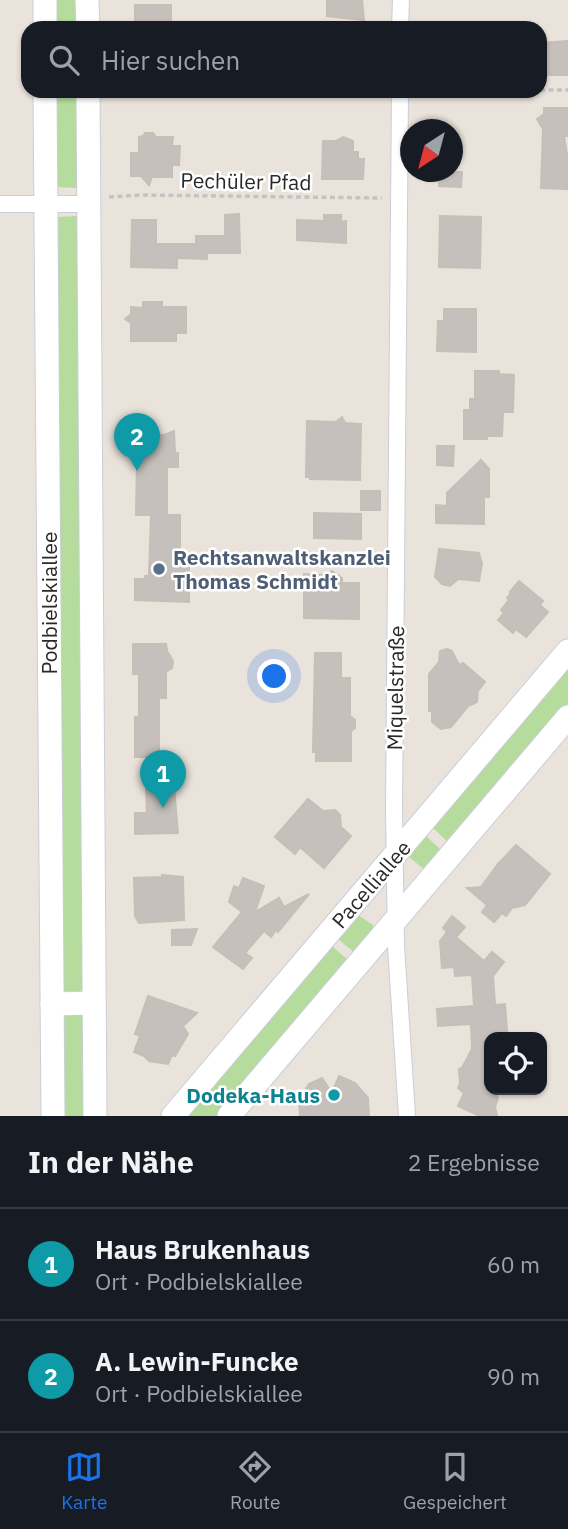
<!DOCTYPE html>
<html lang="de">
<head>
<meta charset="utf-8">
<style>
	body { margin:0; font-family:"IBM Plex Sans",sans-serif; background:#20242c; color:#f1f3f6 }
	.controls { position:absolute; right:21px; bottom:21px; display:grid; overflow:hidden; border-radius:14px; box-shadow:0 2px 5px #0004 }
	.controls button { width:63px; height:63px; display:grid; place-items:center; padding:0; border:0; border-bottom:2px solid #363941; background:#171b24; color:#f1f3f6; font:35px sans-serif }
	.compass { position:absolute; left:400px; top:119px; width:63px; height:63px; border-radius:50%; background:#171b24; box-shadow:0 2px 5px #0004; rotate:216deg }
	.you { position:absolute; left:275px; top:677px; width:24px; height:24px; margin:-18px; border:5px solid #fff; border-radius:50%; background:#1a73e8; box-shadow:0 0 0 10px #1a73e833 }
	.badge { display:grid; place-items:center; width:46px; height:46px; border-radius:50%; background:#1a73e8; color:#fff; font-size:23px; font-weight:700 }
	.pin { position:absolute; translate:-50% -58px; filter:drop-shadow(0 2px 4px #0008) }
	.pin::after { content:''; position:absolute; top:37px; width:24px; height:21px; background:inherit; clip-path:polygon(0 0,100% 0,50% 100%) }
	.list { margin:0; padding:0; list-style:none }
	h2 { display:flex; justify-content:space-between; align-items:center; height:91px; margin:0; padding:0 28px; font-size:30px }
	h2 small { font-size:23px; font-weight:400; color:#9ea1a6 }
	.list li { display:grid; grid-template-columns:46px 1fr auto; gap:21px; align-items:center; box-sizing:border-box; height:112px; padding:0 28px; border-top:2px solid #363941 }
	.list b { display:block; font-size:26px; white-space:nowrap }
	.list p { margin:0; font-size:23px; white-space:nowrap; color:#9ea1a6 }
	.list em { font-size:23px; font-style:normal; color:#9ea1a6 }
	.icon { flex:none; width:38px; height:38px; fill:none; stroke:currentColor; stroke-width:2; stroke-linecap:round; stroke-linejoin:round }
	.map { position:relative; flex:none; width:568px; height:1116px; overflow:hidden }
	.search { position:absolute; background:#171b24; box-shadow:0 2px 5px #0004; left:21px; right:21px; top:21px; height:77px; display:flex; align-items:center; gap:18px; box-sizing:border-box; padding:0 24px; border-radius:21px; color:#9ea1a6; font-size:26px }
	.sheet { height:315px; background:#171b24 }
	nav { display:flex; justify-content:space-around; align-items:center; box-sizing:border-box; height:98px; border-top:2px solid #363941; background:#171b24; font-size:19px; color:#9ea1a6 }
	nav a { display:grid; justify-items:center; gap:4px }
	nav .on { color:#1a73e8 }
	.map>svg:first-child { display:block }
	.green { fill:#b5db9d }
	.building { fill:#c5c0bb; stroke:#c5bfb6; stroke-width:2 }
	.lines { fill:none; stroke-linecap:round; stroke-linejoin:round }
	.street-casing { stroke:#caced9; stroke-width:18 }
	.secondary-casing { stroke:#caced9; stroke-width:25 }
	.path { stroke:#c3c3c3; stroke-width:3.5; stroke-dasharray:5 3.5; stroke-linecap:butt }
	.street { stroke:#fff; stroke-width:16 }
	.secondary { stroke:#fff; stroke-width:23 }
	.service-dot { fill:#5c6f8a; stroke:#fff; stroke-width:2.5 }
	.culture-dot { fill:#0f9aa8; stroke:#fff; stroke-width:2.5 }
	.labels { text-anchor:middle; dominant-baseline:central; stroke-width:5; stroke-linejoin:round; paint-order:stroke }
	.street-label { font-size:21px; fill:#292929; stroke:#fff }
	.service-label { font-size:21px; font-weight:bold; fill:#4e5e75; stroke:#fff; text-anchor:start }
	.culture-label { font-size:21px; font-weight:bold; fill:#0d838f; stroke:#fff; text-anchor:end }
</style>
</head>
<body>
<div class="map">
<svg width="568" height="1116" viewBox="0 0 568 1116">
	<rect width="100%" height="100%" fill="#eae3dc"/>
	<g class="green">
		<polygon points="54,0 76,0 77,28 54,28"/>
		<polygon points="55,91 77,91 78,188 56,187"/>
		<polygon points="77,216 84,991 63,991 56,217"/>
		<polygon points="568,667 568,703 449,843 432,827"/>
		<polygon points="425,835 442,851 425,870 409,857 409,854"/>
		<polygon points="358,915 373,925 374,931 355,953 338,939"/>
		<polygon points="332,946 349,961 217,1116 187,1116"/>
		<polygon points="62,1010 85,1010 86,1116 61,1116"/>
	</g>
	<g class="building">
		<polygon points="327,0 362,0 364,20 327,16"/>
		<rect x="135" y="5" width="36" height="23"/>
		<polygon points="568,41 568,75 541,75 541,43"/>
		<polygon points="544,108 568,108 568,136 564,136 568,161 568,189 541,188 543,129 537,119 544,114"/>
		<polygon points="145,133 153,133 156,137 173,137 172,146 180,146 179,165 172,165 172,177 152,177 149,185 141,176 131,176 131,153 139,153 139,137 143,136"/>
		<polygon points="343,137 353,141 353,152 358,152 358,159 364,159 363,179 322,179 323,141 336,141"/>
		<polygon points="439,172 462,172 461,187 439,186"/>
		<polygon points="239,214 240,253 207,253 207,259 177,258 177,268 131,267 132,220 156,220 156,244 196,244 196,236 225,236 225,215"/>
		<polygon points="324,215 341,215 341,222 346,221 346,243 297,240 297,220 324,221"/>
		<polygon points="440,216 481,217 480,268 439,267"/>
		<polygon points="143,302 162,302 162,307 186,307 186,333 176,333 176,341 131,341 131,323 125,319 131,314 131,307 143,308"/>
		<polygon points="444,309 476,309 476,352 437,351 438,321 444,321"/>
		<polygon points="475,371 499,371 499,374 514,375 513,412 503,412 502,436 487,436 487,439 464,439 464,410 470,410 470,399 475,399"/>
		<polygon points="342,417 345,423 361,424 360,480 310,479 310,477 306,477 307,421 336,422"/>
		<polygon points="133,427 145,435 164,435 174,431 175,453 178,453 178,467 167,467 167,515 180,515 180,561 189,561 189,602 135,600 135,579 145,579 145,576 149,576 151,515 136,515 137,460 133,460"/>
		<polygon points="437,446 454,446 453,466 437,465"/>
		<polygon points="481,460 489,469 489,497 484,497 484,524 436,523 436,505 447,506 447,493"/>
		<rect x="361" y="491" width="19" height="19"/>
		<polygon points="314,513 361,514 361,539 314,538"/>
		<polygon points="439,549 479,553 482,564 479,581 458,579 450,586 442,584 435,577"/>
		<polygon points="332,571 342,578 342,583 359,583 359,619 304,618 304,574 326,575"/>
		<polygon points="519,581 543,601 540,605 548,612 526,637 516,629 513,633 498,620 504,613 501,610 509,600 507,598 511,593 510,592"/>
		<polygon points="133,644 166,644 167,651 173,661 172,668 166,672 166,698 159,698 159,757 135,757 135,717 139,717 139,674 133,674"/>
		<polygon points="447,649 452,651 459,665 463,663 485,682 478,691 477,702 468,706 451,727 441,729 432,722 432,711 429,711 429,674 439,662 440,651"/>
		<polygon points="315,653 341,653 341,678 350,678 350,716 355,720 355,728 351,731 351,761 316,761 316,752 313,752"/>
		<polygon points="174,787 178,833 135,834 135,813 147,813 146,788"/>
		<polygon points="308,799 323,811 335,810 340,815 341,827 351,836 324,868 300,847 295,854 275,837"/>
		<polygon points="516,845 550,874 525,905 512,908 506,916 502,913 494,922 482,912 487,905 467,888 481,887 498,864"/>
		<polygon points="162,875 183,877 184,920 139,923 135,916 134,878 162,877"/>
		<polygon points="243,878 264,886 255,912 279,898 284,907 309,894 278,932 276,930 271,937 264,931 245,953 252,958 243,969 213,947 242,912 229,902 234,886 239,888"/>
		<polygon points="452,916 465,927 456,937 484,961 492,952 504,962 493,976 495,1005 505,1004 507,1031 489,1033 489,1090 493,1090 498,1098 495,1107 497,1116 480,1116 458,1106 464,1093 458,1088 460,1083 459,1069 462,1068 472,1049 471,1024 438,1026 437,1009 474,1006 472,975 455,976 454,967 442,968 440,941 447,932 443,928"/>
		<polygon points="197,929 191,945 172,945 172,930"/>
		<polygon points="148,996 197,1013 183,1026 188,1034 175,1056 172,1055 168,1064 149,1061 144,1056 134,1052 140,1036 135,1034"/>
		<polygon points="339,1076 355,1083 368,1098 369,1116 300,1116 299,1101 309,1084 322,1078 332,1093"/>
	</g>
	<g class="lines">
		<g class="street-casing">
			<g id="street">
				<polyline points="400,28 401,0"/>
				<polyline points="400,91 394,809 396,946 407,1116"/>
				<polyline points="0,204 89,204"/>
			</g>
		</g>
		<g class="secondary-casing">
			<g id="secondary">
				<polyline points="45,0 45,28"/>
				<polyline points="87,0 88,28"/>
				<polyline points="45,91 53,1116"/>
				<polyline points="88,91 95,1116"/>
				<polyline points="52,1004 94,1003"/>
				<polyline points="173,1116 568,651"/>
				<polyline points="229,1116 568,717"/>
			</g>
		</g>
		<g class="path">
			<polyline points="540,90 568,90"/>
			<polyline points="109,197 141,195 382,198"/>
		</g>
		<use href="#street" class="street"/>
		<use href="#secondary" class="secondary"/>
	</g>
	<circle class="service-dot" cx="159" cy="569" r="7"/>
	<circle class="culture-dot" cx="334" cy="1095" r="7"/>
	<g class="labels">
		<g class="street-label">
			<text transform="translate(246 181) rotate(1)">Pechüler Pfad</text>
			<text transform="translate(49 603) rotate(-90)">Podbielskiallee</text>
			<text transform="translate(395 688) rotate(-89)">Miquelstraße</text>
			<text transform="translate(371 884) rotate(-49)">Pacelliallee</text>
		</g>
		<g class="service-label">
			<text x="173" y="557">Rechtsanwaltskanzlei<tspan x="173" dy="24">Thomas Schmidt</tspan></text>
		</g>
		<g class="culture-label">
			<text x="320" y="1095">Dodeka-Haus</text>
		</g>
	</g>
</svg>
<div class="controls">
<button><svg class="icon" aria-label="locate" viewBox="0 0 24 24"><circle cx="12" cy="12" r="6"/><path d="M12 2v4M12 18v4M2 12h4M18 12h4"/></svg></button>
</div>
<svg class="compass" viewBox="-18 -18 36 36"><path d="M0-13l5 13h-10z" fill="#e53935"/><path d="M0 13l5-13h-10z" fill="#9ea1a6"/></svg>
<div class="you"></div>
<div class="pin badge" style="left:163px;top:808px;background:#0f9aa8">1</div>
<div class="pin badge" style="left:137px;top:471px;background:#0f9aa8">2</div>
<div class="search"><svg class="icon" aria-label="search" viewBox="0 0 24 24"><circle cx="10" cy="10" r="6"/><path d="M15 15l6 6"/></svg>Hier suchen</div>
</div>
<section class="sheet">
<h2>In der Nähe<small>2 Ergebnisse</small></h2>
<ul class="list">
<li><span class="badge" style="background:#0f9aa8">1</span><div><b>Haus Brukenhaus</b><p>Ort · Podbielskiallee</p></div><em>60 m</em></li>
<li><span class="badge" style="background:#0f9aa8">2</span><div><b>A. Lewin-Funcke</b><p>Ort · Podbielskiallee</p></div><em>90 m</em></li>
</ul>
</section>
<nav>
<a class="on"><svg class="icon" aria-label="map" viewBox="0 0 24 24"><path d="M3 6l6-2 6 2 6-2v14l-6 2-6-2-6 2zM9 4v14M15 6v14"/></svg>Karte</a>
<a><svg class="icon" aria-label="directions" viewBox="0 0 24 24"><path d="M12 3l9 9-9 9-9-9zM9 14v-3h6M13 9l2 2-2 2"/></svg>Route</a>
<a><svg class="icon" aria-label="saved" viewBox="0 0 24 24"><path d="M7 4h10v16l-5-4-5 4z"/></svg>Gespeichert</a>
</nav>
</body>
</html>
